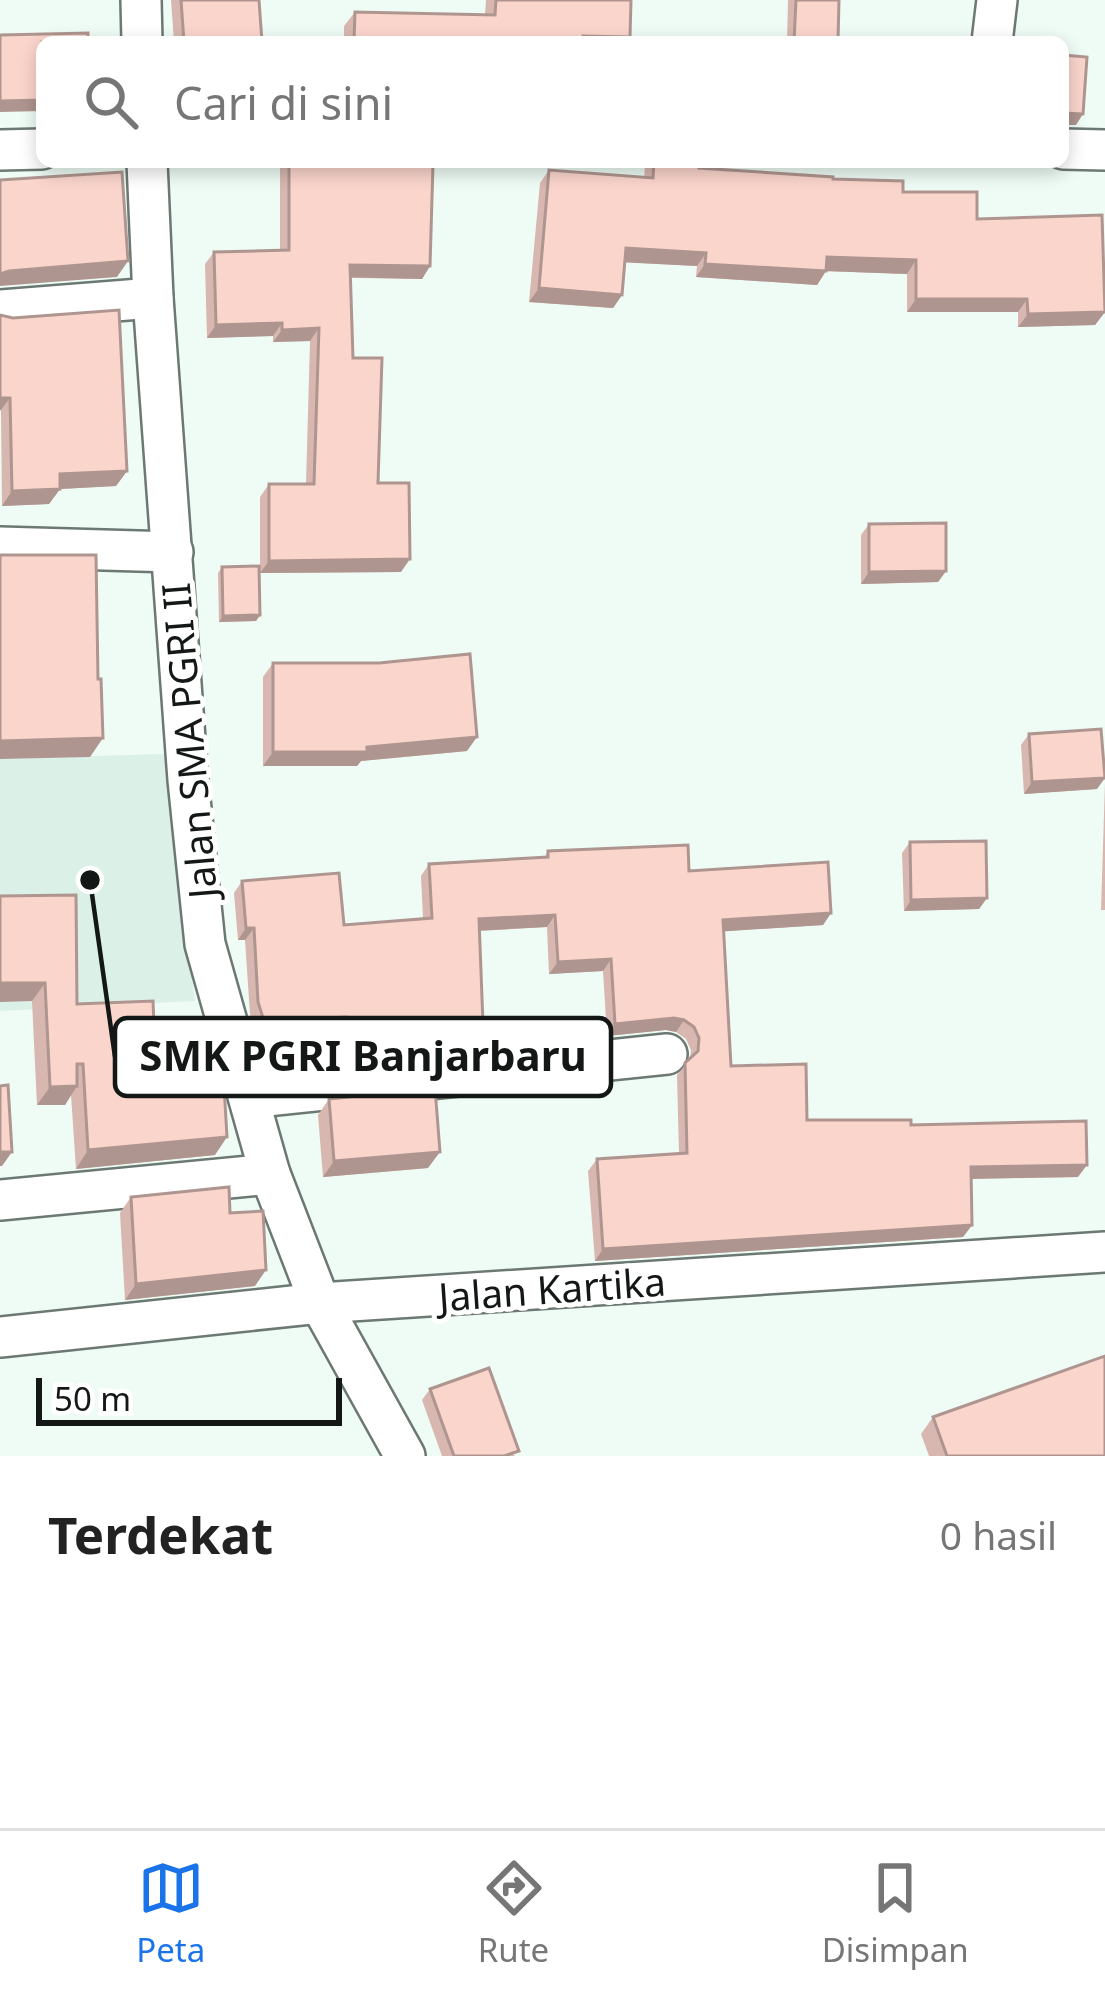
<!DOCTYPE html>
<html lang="id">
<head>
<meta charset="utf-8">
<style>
	body { margin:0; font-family:"Noto Sans",sans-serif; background:#f6f6f6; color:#222 }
	.scale { position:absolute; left:36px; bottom:30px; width:306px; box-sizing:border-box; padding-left:12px; border:6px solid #131816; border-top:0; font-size:33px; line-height:42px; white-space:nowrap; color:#131816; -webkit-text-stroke:9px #fff; paint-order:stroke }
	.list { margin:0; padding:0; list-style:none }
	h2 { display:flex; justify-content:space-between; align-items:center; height:156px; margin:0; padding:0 48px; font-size:51px }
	h2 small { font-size:39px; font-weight:400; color:#767676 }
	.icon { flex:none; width:66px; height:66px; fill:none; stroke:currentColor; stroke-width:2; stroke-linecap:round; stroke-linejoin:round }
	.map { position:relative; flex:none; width:1105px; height:1456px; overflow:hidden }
	.search { position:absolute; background:#fff; box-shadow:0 6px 18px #0003; left:36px; right:36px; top:36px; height:132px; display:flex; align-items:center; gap:30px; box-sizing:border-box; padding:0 42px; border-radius:18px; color:#767676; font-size:45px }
	.sheet { height:372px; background:#fff }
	nav { display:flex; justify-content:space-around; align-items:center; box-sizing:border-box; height:168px; border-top:3px solid #e0e0e0; background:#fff; font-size:33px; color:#767676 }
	nav a { display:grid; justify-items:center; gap:6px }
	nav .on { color:#1a73e8 }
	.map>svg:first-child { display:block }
	.built { fill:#dbf1e8 }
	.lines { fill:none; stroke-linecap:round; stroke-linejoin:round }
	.minor-casing { stroke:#6c7872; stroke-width:44 }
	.minor { stroke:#fff; stroke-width:39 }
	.wall { fill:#d7b7af }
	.shaded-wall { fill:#af958f }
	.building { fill:#fad5cc; stroke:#af958f; stroke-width:3 }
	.labels { text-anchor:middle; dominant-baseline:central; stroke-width:10; stroke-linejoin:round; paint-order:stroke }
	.street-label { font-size:39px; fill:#131816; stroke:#fff }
	.leader { fill:none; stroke:#131816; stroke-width:4.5 }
	.callout-dot { fill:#131816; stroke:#fff; stroke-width:4.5 }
	.callout { fill:#fff; stroke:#131816; stroke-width:4.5 }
	.callout-label { font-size:42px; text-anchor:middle; font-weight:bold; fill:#131816 }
</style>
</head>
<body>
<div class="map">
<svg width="1105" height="1456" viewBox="0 0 1105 1456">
	<rect width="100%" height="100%" fill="#eefcf5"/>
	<polygon class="built" points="164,754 195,1001 0,1011 0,759"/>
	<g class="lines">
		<g class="minor-casing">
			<g id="minor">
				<polyline points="141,0 142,42"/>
				<polyline points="992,42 997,0"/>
				<polyline points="1063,149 1105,150"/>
				<polyline points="0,150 42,149"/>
				<polyline points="147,162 153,298 188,780 205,944 270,1174 320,1303 405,1456"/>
				<polyline points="0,310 153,298"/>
				<polyline points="0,547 173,552"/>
				<polyline points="249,1098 667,1054"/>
				<polyline points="0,1200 270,1174"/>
				<polyline points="0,1337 320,1303 1105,1252"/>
			</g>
		</g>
		<use href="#minor" class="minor"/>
	</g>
	<g class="wall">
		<polygon points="171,0 259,0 262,42 174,42"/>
		<polygon points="486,0 631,0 630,37 627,42 344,42 344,26 355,12 485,15"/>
		<polygon points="788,0 839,0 838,42 787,42"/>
		<polygon points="281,162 350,162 430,266 422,279 350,278 353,358 378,483 401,572 260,573 260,497 269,484 306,484 310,341 273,342 273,336 207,338 205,264 214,252 280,250 280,164"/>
		<polygon points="647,162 699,162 699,168 833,179 903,192 977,219 1105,312 1095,325 1018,327 1018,312 907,312 907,274 826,271 817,285 696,277 697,266 625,262 622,295 613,308 529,302 540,183 549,170 644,178 645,166"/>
		<polygon points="0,315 127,471 116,486 60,489 49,504 2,506"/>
		<polygon points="869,524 946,571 938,582 861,584 861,535"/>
		<polygon points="222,567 260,615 256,621 219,622 218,573"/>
		<polygon points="273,663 467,751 361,761 357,766 263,766 263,677"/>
		<polygon points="1029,734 1097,789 1024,794 1021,745"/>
		<polygon points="1105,783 1105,910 1101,910"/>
		<polygon points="910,842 987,898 979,909 904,911 902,853"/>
		<polygon points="548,851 689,871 831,913 823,925 724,931 731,1066 807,1120 911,1125 1078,1177 971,1179 972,1225 963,1237 595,1261 588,1171 597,1159 679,1153 677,1075 690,1059 691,1050 686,1039 676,1032 666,1030 607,1036 603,971 549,974 547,927 480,931 483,1024 474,1036 428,1037 420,1056 340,1064 337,1030 255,1033 250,1014 245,940 238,940 234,893 242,881 344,925 423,919 421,876 429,864 544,858"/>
		<polygon points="0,896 77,1004 156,1072 215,1155 76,1169 71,1095 65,1105 37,1105 32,1001"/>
		<polygon points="329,1099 428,1168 323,1177 318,1115"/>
		<polygon points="131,1197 230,1213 255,1286 125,1300 120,1213"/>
		<polygon points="430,1389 515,1456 442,1456 422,1400"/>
		<polygon points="933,1417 1105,1456 929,1456 921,1434"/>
	</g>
	<g class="shaded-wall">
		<polygon points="583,36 630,37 627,42 578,42"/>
		<polygon points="42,100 42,111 0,112 0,101"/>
		<polygon points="1063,113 1083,114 1076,125 1063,125"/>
		<polygon points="626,248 706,253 697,266 617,262"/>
		<polygon points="827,257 916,260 907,274 823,271 826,271 817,285 696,277 705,264"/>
		<polygon points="128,261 117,277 0,286 0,274 9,271"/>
		<polygon points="350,265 430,266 422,279 341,277"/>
		<polygon points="539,288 622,295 613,308 529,302"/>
		<polygon points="916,299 1027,299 1018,312 907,312"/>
		<polygon points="1105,312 1095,325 1018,327 1028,314"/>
		<polygon points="282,323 273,336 207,338 216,325"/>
		<polygon points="319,328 310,341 273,342 282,330"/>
		<polygon points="0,398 10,398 0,411"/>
		<polygon points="127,471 116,486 60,489 49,504 2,506 12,491 60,474"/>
		<polygon points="410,559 401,572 260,573 269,561"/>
		<polygon points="946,571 938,582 861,584 869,572"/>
		<polygon points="260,615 256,621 219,622 223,616"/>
		<polygon points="477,737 467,751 361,761 357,766 263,766 273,752 367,747"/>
		<polygon points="103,738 90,757 0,759 0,741"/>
		<polygon points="1105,778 1097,789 1024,794 1032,782"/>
		<polygon points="987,898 979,909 904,911 911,900"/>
		<polygon points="831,913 823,925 715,932 723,920"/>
		<polygon points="555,915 547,927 471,931 479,919"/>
		<polygon points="246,928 254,928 245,940 238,940"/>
		<polygon points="611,959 603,971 549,974 558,962"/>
		<polygon points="0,983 45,983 32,1001 0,1002"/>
		<polygon points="346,1017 337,1030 255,1033 264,1021"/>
		<polygon points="674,1018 684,1020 676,1032 666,1030 607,1036 615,1024"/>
		<polygon points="483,1024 474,1036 418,1038 427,1026"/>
		<polygon points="428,1044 420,1056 340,1064 349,1052"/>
		<polygon points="77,1086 65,1105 37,1105 50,1087"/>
		<polygon points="227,1137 215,1155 76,1169 88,1150"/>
		<polygon points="0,1152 12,1152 2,1166 0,1166"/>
		<polygon points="440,1152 428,1168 323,1177 334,1161"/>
		<polygon points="1087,1165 1078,1177 962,1179 971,1167"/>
		<polygon points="972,1225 963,1237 595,1261 603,1249"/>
		<polygon points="266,1270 255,1286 125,1300 136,1284"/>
	</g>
	<g class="building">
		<polygon points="181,0 259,0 262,42 184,42"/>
		<polygon points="496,0 631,0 630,37 583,36 583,42 354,42 355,12 495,15"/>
		<polygon points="796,0 839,0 838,42 794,42"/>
		<polygon points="88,33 88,42 42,42 42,100 0,101 0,35"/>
		<polygon points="1063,55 1087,57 1083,114 1063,113"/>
		<polygon points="289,162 433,164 430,266 350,265 353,358 382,358 378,483 409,483 410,559 269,561 269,484 314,484 319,328 282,330 282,323 216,325 214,252 289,250"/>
		<polygon points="654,162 699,162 699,168 833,177 833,179 903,181 903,192 977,192 977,219 1102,215 1105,312 1028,314 1027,299 916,299 916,260 827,257 826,271 705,264 706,253 626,248 622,295 539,288 549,170 653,178"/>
		<polygon points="122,172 128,261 9,271 0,274 0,180"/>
		<polygon points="119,310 127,471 60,474 60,489 12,491 10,398 0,398 0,315 13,318"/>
		<polygon points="946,523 946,571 869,572 869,524"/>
		<polygon points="0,555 96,555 98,679 101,679 103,738 0,741"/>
		<polygon points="259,566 260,615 223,616 222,567"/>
		<polygon points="470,654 477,737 367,747 367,752 273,752 273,663 379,663"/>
		<polygon points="1101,729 1105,778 1032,782 1029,734"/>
		<polygon points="986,841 987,898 911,900 910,842"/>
		<polygon points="688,845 689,871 828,862 831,913 723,920 731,1066 806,1064 807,1120 911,1120 911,1125 1086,1121 1087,1165 971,1167 972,1225 603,1249 597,1159 687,1153 685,1063 698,1051 699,1038 694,1027 684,1020 674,1018 615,1024 611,959 558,962 555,915 479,919 483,1024 427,1026 428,1044 349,1052 346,1017 264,1021 258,1002 254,928 246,928 242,881 339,873 344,925 432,918 429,864 548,857 548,851"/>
		<polygon points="76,895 77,1004 153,1001 156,1072 223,1069 227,1137 88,1150 83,1064 77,1064 77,1086 50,1087 45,983 0,983 0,896"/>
		<polygon points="8,1085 12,1152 0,1152 0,1086"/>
		<polygon points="435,1088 440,1152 334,1161 329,1099"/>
		<polygon points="229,1187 230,1213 263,1211 266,1270 136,1284 131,1197"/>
		<polygon points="1105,1356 1105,1456 947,1456 933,1417"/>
		<polygon points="489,1368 519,1451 504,1456 454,1456 430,1389"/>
	</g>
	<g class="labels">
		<g class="street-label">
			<text transform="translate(188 741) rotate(-95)">Jalan SMA PGRI II</text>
			<text transform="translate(552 1288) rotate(-4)">Jalan Kartika</text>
		</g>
	</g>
	<path class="leader" d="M90 880L115 1057"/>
	<circle class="callout-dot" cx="90" cy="880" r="12"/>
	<rect class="callout" x="115" y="1018" width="496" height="78" rx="12"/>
	<g class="callout-label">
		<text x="363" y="1071">SMK PGRI Banjarbaru</text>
	</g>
</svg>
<div class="scale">50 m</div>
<div class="search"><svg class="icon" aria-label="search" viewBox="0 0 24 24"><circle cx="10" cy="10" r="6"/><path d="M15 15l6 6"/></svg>Cari di sini</div>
</div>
<section class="sheet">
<h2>Terdekat<small>0 hasil</small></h2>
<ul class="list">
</ul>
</section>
<nav>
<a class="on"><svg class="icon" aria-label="map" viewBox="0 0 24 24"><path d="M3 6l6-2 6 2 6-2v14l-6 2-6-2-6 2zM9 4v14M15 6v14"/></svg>Peta</a>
<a><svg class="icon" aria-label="directions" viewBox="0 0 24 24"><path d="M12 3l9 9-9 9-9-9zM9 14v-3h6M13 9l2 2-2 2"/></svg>Rute</a>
<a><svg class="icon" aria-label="saved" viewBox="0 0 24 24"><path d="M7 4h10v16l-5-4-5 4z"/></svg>Disimpan</a>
</nav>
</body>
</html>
